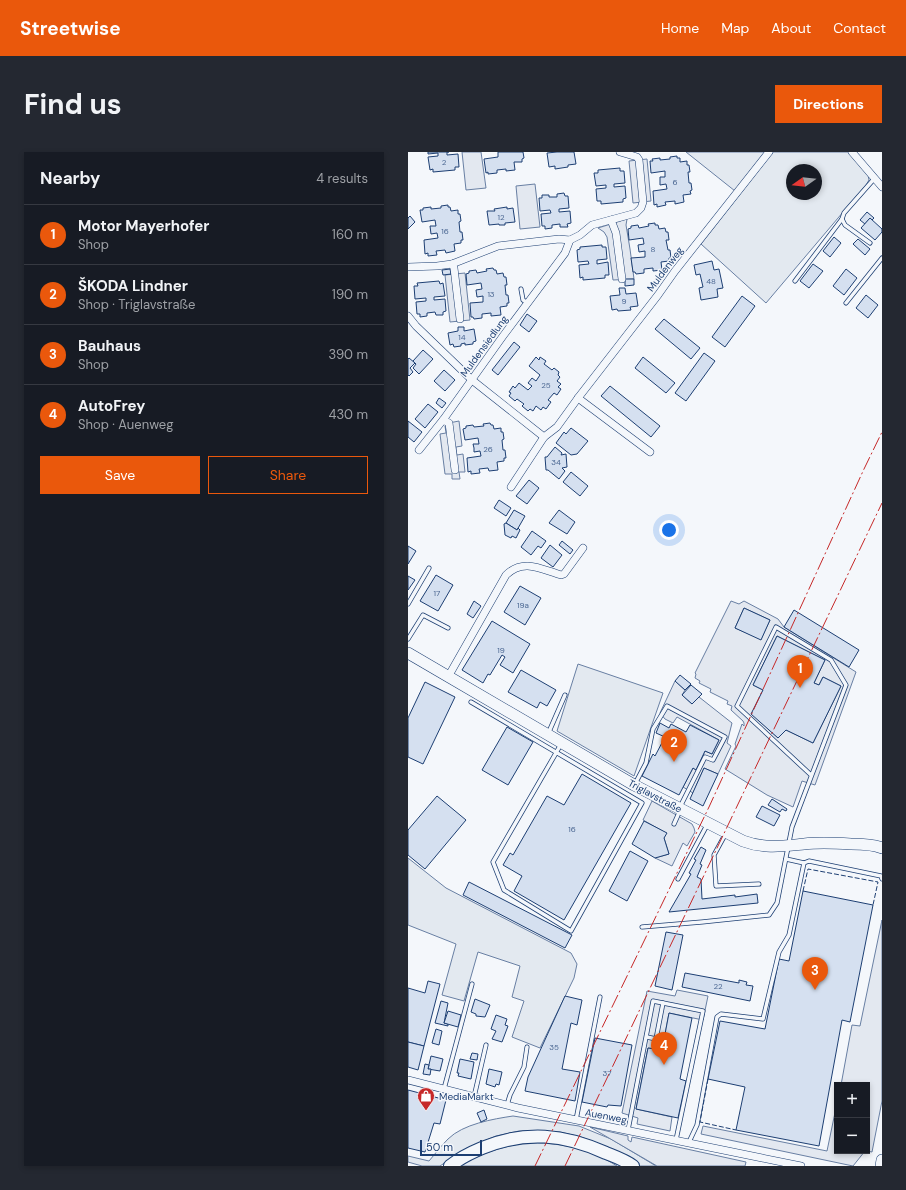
<!DOCTYPE html>
<html lang="en">
<head>
<meta charset="utf-8">
<style>
	body { margin:0; font-family:"DM Sans",sans-serif; background:#242831; color:#f1f3f6 }
	.controls { position:absolute; right:12px; bottom:12px; display:grid; overflow:hidden; border-radius:0px; box-shadow:0 2px 6px #0003 }
	.controls button { width:36px; height:36px; display:grid; place-items:center; padding:0; border:0; border-bottom:1px solid #363941; background:#171b24; color:#f1f3f6; font:20px sans-serif }
	.compass { position:absolute; left:378px; top:12px; width:36px; height:36px; border-radius:50%; background:#171b24; box-shadow:0 2px 6px #0003; rotate:255deg }
	.scale { position:absolute; left:12px; bottom:10px; width:62px; box-sizing:border-box; padding-left:4px; border:2px solid #1d3f73; border-top:0; font-size:11px; line-height:14px; white-space:nowrap; color:#1d3f73; -webkit-text-stroke:3px #f4f7fb; paint-order:stroke }
	.you { position:absolute; left:261px; top:378px; width:14px; height:14px; margin:-10px; border:3px solid #fff; border-radius:50%; background:#1a73e8; box-shadow:0 0 0 6px #1a73e833 }
	.badge { display:grid; place-items:center; width:26px; height:26px; border-radius:50%; background:#ea580c; color:#fff; font-size:13px; font-weight:700 }
	.pin { position:absolute; translate:-50% -33px; filter:drop-shadow(0 1px 2px #0008) }
	.pin::after { content:''; position:absolute; top:21px; width:14px; height:12px; background:inherit; clip-path:polygon(0 0,100% 0,50% 100%) }
	.list { margin:0; padding:0; list-style:none }
	h2 { display:flex; justify-content:space-between; align-items:center; height:52px; margin:0; padding:0 16px; font-size:17px }
	h2 small { font-size:13px; font-weight:400; color:#9ea1a6 }
	.list li { display:grid; grid-template-columns:26px 1fr auto; gap:12px; align-items:center; box-sizing:border-box; height:60px; padding:0 16px; border-top:1px solid #363941 }
	.list b { display:block; font-size:15px; white-space:nowrap }
	.list p { margin:0; font-size:13px; white-space:nowrap; color:#9ea1a6 }
	.list em { font-size:13px; font-style:normal; color:#9ea1a6 }
	.actions { display:flex; gap:8px; padding:12px 16px }
	.actions a { flex:1; padding:9px 0; border:1px solid #ea580c; border-radius:0px; text-align:center; font-size:14px; color:#ea580c }
	.actions .main { background:#ea580c; color:#fff }
	.map { position:relative; flex:none; width:474px; height:1014px; overflow:hidden; border-radius:0px }
	header { display:flex; align-items:center; gap:24px; box-sizing:border-box; height:56px; padding:0 20px; background:#ea580c; color:#fff }
	header strong { font-size:19px }
	nav { display:flex; gap:22px; margin-inline-start:auto; font-size:14px }
	.intro { display:flex; align-items:center; justify-content:space-between; box-sizing:border-box; height:96px; padding:0 24px }
	h1 { margin:0; font-size:28px }
	.button { padding:10px 18px; border-radius:0px; background:#ea580c; color:#fff; font-size:14px; font-weight:700 }
	main { display:flex; gap:24px; padding:0 24px }
	aside { flex:1; background:#171b24; border-radius:0px; box-shadow:0 2px 6px #0003 }
	.map>svg:first-child { display:block }
	.green { fill:#e3e9f0; stroke:#687fa3; fill-rule:evenodd }
	.parking { fill:#e3e8f0; stroke:#687fa3; fill-rule:evenodd }
	.building { fill:#d5e0f0; stroke:#1d3f73 }
	.lines { fill:none; stroke-linecap:round; stroke-linejoin:round }
	.lane-casing { stroke:#1d3f73; stroke-width:5 }
	.street-casing { stroke:#1d3f73; stroke-width:8 }
	.secondary-casing { stroke:#1d3f73; stroke-width:12 }
	.primary-casing { stroke:#1d3f73; stroke-width:14 }
	.lane { stroke:#f4f7fb; stroke-width:3.5 }
	.street { stroke:#f4f7fb; stroke-width:7 }
	.secondary { stroke:#f4f7fb; stroke-width:11 }
	.primary { stroke:#f4f7fb; stroke-width:12 }
	.fence { stroke:#1d3f73; stroke-width:1; stroke-dasharray:5 2; stroke-linecap:butt }
	.power { stroke:#c62828; stroke-width:1; stroke-dasharray:14 3 2 3; stroke-linecap:butt }
	.labels { text-anchor:middle; dominant-baseline:central; stroke-width:3; stroke-linejoin:round; paint-order:stroke }
	.number-label { font-size:8px; fill:#4b6792 }
	.street-label { font-size:10px; fill:#1d3f73; stroke:#f4f7fb }
	.poi-label { font-size:10px; fill:#1d3f73; stroke:#f4f7fb; text-anchor:start }
</style>
</head>
<body>
<header>
<strong>Streetwise</strong>
<nav><a>Home</a><a>Map</a><a>About</a><a>Contact</a></nav>
</header>
<div class="intro"><h1>Find us</h1><a class="button">Directions</a></div>
<main>
<aside>
<h2>Nearby<small>4 results</small></h2>
<ul class="list">
<li><span class="badge">1</span><div><b>Motor Mayerhofer</b><p>Shop</p></div><em>160 m</em></li>
<li><span class="badge">2</span><div><b>ŠKODA Lindner</b><p>Shop · Triglavstraße</p></div><em>190 m</em></li>
<li><span class="badge">3</span><div><b>Bauhaus</b><p>Shop</p></div><em>390 m</em></li>
<li><span class="badge">4</span><div><b>AutoFrey</b><p>Shop · Auenweg</p></div><em>430 m</em></li>
</ul>
<div class="actions"><a class="main">Save</a><a>Share</a></div>
</aside>
<div class="map">
<svg width="474" height="1014" viewBox="0 0 474 1014">
	<rect width="100%" height="100%" fill="#f4f7fb"/>
	<g class="green">
		<polygon points="278,0 357,0 327,39"/>
		<path d="M365,0h76l19,23 1,5 -3,5 -100,118 -65,-59zM384,18h24v24h-24z"/>
		<polygon points="170,512 255,541 226,624 149,579"/>
		<polygon points="0,706 38,736 163,801 169,812 166,826 132,896 104,885 116,849 104,845 112,814 70,800 56,849 34,843 48,792 0,773"/>
		<path d="M105,964l66,10 32,13 45,27h-16l-15,-10 -20,-10 -24,-9 -21,-5 -21,-1h-20l-23,5 -29,12 -27,18h-18l-14,-4v-6l21,5c6,-7 12,-15 19,-22 15,-15 45,-20 65,-23z"/>
		<path d="M117,991c33,-1 64,5 92,23h-157c21,-13 41,-19 65,-23z"/>
	</g>
	<g class="parking">
		<polygon points="54,0 73,0 78,36 58,38"/>
		<polygon points="239,7 243,49 225,51 221,9"/>
		<polygon points="127,32 132,75 112,77 108,34"/>
		<polygon points="219,67 218,73 222,97 226,127 205,128 199,85 196,80 190,76"/>
		<polygon points="57,121 62,168 42,170 37,123"/>
		<polygon points="51,269 54,294 48,295 48,298 49,303 55,302 57,320 51,320 52,327 44,327 44,322 37,322 32,282 38,281 37,274 41,271"/>
		<path d="M323,449l8,3 5,-3 34,18 6,8 72,45 -41,113 -13,-4 -9,26 -26,-12 -42,-26 11,-23 -1,-2 7,-20 2,2v-3l-1,-2 -12,-11 1,-4 -5,-2 1,-3 -18,-9 1,-3 -12,-6 1,-2 -5,-3 1,-4 -1,-1zM336,456l26,12 -9,19 -26,-11zM369,484l48,24 -11,23 5,2 4,-8 18,9 -28,57 -27,-13 -8,8 -26,-24 11,-24 -10,-5z"/>
		<polygon points="267,529 277,538 274,543 284,552 291,545 324,571 319,591 323,594 310,622 296,616 285,641 275,635 285,616 288,618 297,599 304,602 311,588 269,565 265,571 257,567 252,561"/>
		<polygon points="244,649 284,672 286,676 287,680 279,694 275,691 264,714 247,706 261,702 256,686 258,681 235,668"/>
		<polygon points="474,768 474,949 464,1000 459,999 459,933 433,933 444,873 452,874"/>
		<polygon points="269,838 300,844 295,868 261,861 254,898 240,896 228,957 264,965 262,979 229,972 230,966 214,961 239,839 267,844"/>
		<polygon points="429,951 429,999 457,999 445,1014 293,982 295,974 419,999"/>
		<polygon points="182,975 220,984 220,988 223,990 224,985 338,1010 337,1014 249,1014"/>
	</g>
	<g class="building">
		<polygon points="20,0 41,0 39,0 39,3 50,2 51,15 47,15 47,18 25,20 25,17 22,18 20,5 30,4 30,1 20,2"/>
		<polygon points="90,0 115,0 116,6 114,7 114,10 106,10 107,18 98,19 98,17 89,18 89,21 80,22 80,20 78,21 76,7 90,5"/>
		<polygon points="149,0 166,0 168,12 160,13 160,15 147,17 147,14 141,15 139,1"/>
		<polygon points="269,4 269,6 272,6 272,10 279,9 279,13 281,13 282,20 280,20 281,31 283,31 284,38 282,39 283,42 275,43 276,50 267,52 267,49 257,50 258,53 249,55 249,52 246,53 245,39 259,37 258,32 252,33 252,25 257,25 257,19 243,21 242,9 245,9 244,7 252,6 252,8 262,7 262,5"/>
		<polygon points="212,16 212,19 216,19 217,31 206,32 206,35 217,34 218,46 215,47 215,50 193,52 193,49 189,49 188,37 198,36 198,33 188,34 186,21 190,21 190,18"/>
		<polygon points="156,41 157,44 160,44 161,56 151,57 151,60 162,59 163,71 159,72 160,75 152,75 152,72 144,73 144,76 137,77 137,74 134,74 133,62 143,61 142,58 132,59 131,46 134,46 134,43 141,43 141,45 149,45 149,42"/>
		<polygon points="40,53 40,55 42,55 43,59 50,58 50,62 52,62 53,69 51,70 52,80 54,80 55,88 53,88 53,91 46,92 47,99 38,101 37,98 28,99 29,103 20,104 20,101 17,102 16,88 30,86 29,81 23,82 22,74 28,74 27,68 14,70 12,58 15,58 15,56 23,55 23,57 33,56 33,54"/>
		<polygon points="99,55 99,57 105,56 107,70 97,71 97,73 91,73 91,72 81,73 79,59 87,59 86,57"/>
		<polygon points="459,60 466,66 464,68 462,66 457,72 452,68"/>
		<polygon points="2,64 7,70 0,77 0,66"/>
		<polygon points="462,66 474,77 474,80 467,88 453,76"/>
		<polygon points="247,71 247,73 250,73 251,77 257,76 258,80 260,80 261,88 258,88 260,98 262,98 263,106 261,106 261,109 253,110 254,118 245,119 245,116 236,117 236,121 228,122 227,120 225,120 223,106 237,105 237,99 231,100 230,93 236,92 235,86 221,88 220,77 223,76 223,74 230,73 231,76 241,74 240,72"/>
		<polygon points="426,85 433,91 422,105 415,99"/>
		<polygon points="450,87 462,97 457,103 445,92"/>
		<polygon points="194,93 194,95 198,95 199,107 189,108 189,112 200,110 201,123 197,123 197,126 175,128 175,125 172,126 171,113 181,112 180,109 170,110 169,98 172,97 172,95"/>
		<polygon points="304,109 306,118 311,117 315,136 309,137 310,145 293,148 291,136 295,135 292,122 288,123 286,113"/>
		<polygon points="405,112 415,119 401,136 392,129"/>
		<polygon points="85,116 86,118 88,118 89,122 95,121 96,125 98,125 99,133 97,133 98,143 100,143 101,151 99,151 99,154 92,155 93,163 83,164 83,161 74,162 74,166 66,167 65,165 63,165 62,151 75,150 75,144 69,145 68,138 74,137 73,131 59,133 58,122 61,121 61,119 68,118 69,121 79,119 78,117"/>
		<polygon points="42,117 43,122 35,123 34,118"/>
		<polygon points="438,117 449,126 436,143 425,134"/>
		<polygon points="217,127 226,127 226,133 217,134"/>
		<polygon points="31,129 32,132 35,131 37,144 26,145 26,148 37,147 38,159 35,160 35,163 28,163 27,160 19,161 19,164 12,165 12,162 9,162 8,150 18,149 18,146 7,147 6,134 10,134 9,131"/>
		<polygon points="211,136 217,136 218,142 228,141 230,154 222,155 223,158 210,159 209,157 204,158 202,144 212,143"/>
		<polygon points="458,143 470,153 460,166 448,156"/>
		<polygon points="334,144 347,154 317,195 304,185"/>
		<polygon points="119,162 129,169 121,180 112,173"/>
		<polygon points="256,167 292,196 283,207 247,177"/>
		<polygon points="50,175 56,175 56,179 66,177 68,189 65,190 65,192 57,193 57,191 53,192 53,194 46,195 45,192 42,193 40,181 50,179"/>
		<polygon points="106,190 112,195 90,223 84,218"/>
		<polygon points="15,198 25,207 11,222 5,216 8,212 5,209"/>
		<polygon points="296,201 307,209 278,249 267,241"/>
		<polygon points="128,205 131,208 132,205 138,209 136,212 144,218 146,216 151,220 150,223 152,225 149,229 153,232 150,235 153,237 149,243 146,241 140,248 143,250 138,257 135,255 133,258 128,254 125,259 122,257 120,259 114,254 116,252 109,247 107,249 101,244 103,241 101,240 105,234 107,236 111,231 120,238 124,234 120,231 124,226 128,229 132,223 121,214"/>
		<polygon points="235,205 267,231 258,241 227,216"/>
		<polygon points="1,206 7,211 2,216 5,220 1,224 0,223 0,207"/>
		<polygon points="36,218 47,228 37,239 26,229"/>
		<polygon points="202,234 252,274 243,285 193,244"/>
		<polygon points="31,246 38,251 34,256 28,251"/>
		<polygon points="20,252 30,260 17,276 7,267"/>
		<polygon points="0,269 14,280 6,290 0,285"/>
		<polygon points="82,271 83,273 85,273 86,277 93,276 93,280 95,280 96,287 94,288 95,298 97,298 98,306 96,306 96,309 89,310 90,318 81,319 80,316 71,317 72,321 63,322 63,319 60,320 59,306 73,304 72,299 66,300 66,296 65,292 71,292 70,286 57,288 55,277 58,276 58,274 65,273 66,275 76,274 75,272"/>
		<polygon points="163,276 180,289 169,302 163,303 148,291 156,280 158,282"/>
		<polygon points="147,295 154,301 153,303 158,302 159,315 154,316 157,319 151,327 140,318 138,318 137,305 139,305"/>
		<polygon points="163,320 180,334 172,344 155,330"/>
		<polygon points="121,328 131,336 119,352 108,344"/>
		<polygon points="91,348 103,356 98,364 86,356"/>
		<polygon points="106,358 117,364 109,378 98,371"/>
		<polygon points="151,358 167,370 159,382 141,371"/>
		<polygon points="98,371 109,378 110,376 112,378 108,386 104,384 103,386 97,383 96,372"/>
		<polygon points="124,379 138,389 133,396 130,394 123,403 113,395"/>
		<polygon points="154,389 165,398 162,402 151,393"/>
		<polygon points="142,393 154,403 145,415 133,406"/>
		<polygon points="0,394 8,399 0,412"/>
		<polygon points="28,423 45,433 30,459 12,449"/>
		<polygon points="0,424 7,428 0,438"/>
		<polygon points="112,434 133,446 117,473 96,460"/>
		<polygon points="66,449 73,454 65,466 59,462"/>
		<polygon points="336,456 362,468 353,488 327,476"/>
		<polygon points="386,458 451,498 441,515 376,475"/>
		<polygon points="84,469 122,492 105,521 92,513 97,505 94,503 82,523 80,522 75,531 54,518"/>
		<polygon points="369,484 417,508 406,531 411,533 415,525 433,534 405,591 378,578 370,586 343,562 355,538 345,533"/>
		<polygon points="113,518 148,538 139,554 132,550 129,556 100,540"/>
		<polygon points="272,523 283,532 277,538 267,529"/>
		<polygon points="17,530 47,545 15,612 0,605 0,566"/>
		<polygon points="283,533 294,542 284,552 274,543"/>
		<polygon points="252,571 261,576 263,572 278,580 282,573 311,588 304,602 297,599 288,618 285,616 271,643 234,624 245,602 247,604 257,585 248,581"/>
		<polygon points="99,575 125,590 100,633 74,618"/>
		<polygon points="296,616 310,622 295,654 282,647"/>
		<polygon points="174,622 223,651 156,768 106,739 114,724 95,713 102,701 105,703 139,644 156,653"/>
		<polygon points="29,644 58,668 17,717 0,703 0,678"/>
		<polygon points="364,647 379,657 378,659 374,657 372,660 360,653"/>
		<polygon points="354,654 372,663 366,674 348,665"/>
		<polygon points="236,669 259,681 256,686 261,702 247,706 224,692"/>
		<polygon points="293,695 298,698 292,712 294,713 289,725 293,727 294,747 327,743 327,745 349,742 350,751 261,760 283,722 281,721 288,708 286,707"/>
		<polygon points="222,699 240,709 219,749 201,739"/>
		<polygon points="61,730 164,783 157,796 55,743"/>
		<polygon points="395,739 465,753 442,870 434,868 411,994 328,978 337,935 300,927 312,869 357,877 371,807 381,809"/>
		<polygon points="258,780 275,783 264,838 247,834"/>
		<polygon points="277,821 331,831 331,828 339,830 338,833 345,834 342,849 274,835"/>
		<polygon points="20,829 32,832 16,894 0,890 0,836 17,841"/>
		<polygon points="157,844 174,848 169,873 163,871 154,917 172,920 167,949 117,939 120,925"/>
		<polygon points="67,847 82,853 77,865 68,864 68,862 63,860"/>
		<polygon points="33,849 40,851 36,871 40,872 40,874 27,871"/>
		<polygon points="40,859 53,863 50,875 36,871"/>
		<polygon points="261,861 284,866 272,927 278,929 270,966 228,957 240,896 254,898"/>
		<polygon points="88,863 99,867 97,873 100,874 94,890 84,887 88,879 83,877"/>
		<polygon points="28,877 34,879 31,893 24,891"/>
		<polygon points="187,886 224,893 213,954 200,953 199,955 174,950"/>
		<polygon points="0,890 16,894 10,918 0,915"/>
		<polygon points="64,901 70,902 69,908 62,907"/>
		<polygon points="23,904 35,907 32,919 20,917"/>
		<polygon points="52,907 66,910 63,927 50,924 51,921 49,921"/>
		<polygon points="17,912 21,913 20,917 23,917 22,923 15,922"/>
		<polygon points="81,917 94,920 91,933 88,932 87,935 78,932"/>
		<polygon points="0,938 38,948 32,972 26,971 17,1000 0,996"/>
		<polygon points="76,958 79,967 73,970 69,961"/>
	</g>
	<g class="lines">
		<g class="lane-casing">
			<g id="lane">
				<polyline points="462,91 437,73 434,67 436,61 466,27"/>
				<polyline points="387,129 434,67"/>
				<polyline points="113,137 115,148 120,151"/>
				<polyline points="438,151 474,106"/>
				<polyline points="0,452 21,416"/>
				<polyline points="0,487 15,463 40,476"/>
				<polyline points="63,550 234,651 163,779 96,738 85,710 148,601 153,592"/>
				<polyline points="140,582 157,543"/>
				<polyline points="227,632 238,611 245,577 259,554 317,585 305,608 297,605 271,657 270,663 266,672"/>
				<polyline points="318,681 306,703 308,734 351,732"/>
				<polyline points="396,711 401,709 473,724 474,727"/>
				<polyline points="270,727 299,673"/>
				<polyline points="234,775 294,770 361,763 369,751 384,675 438,533 423,508 368,475 329,554 403,623"/>
				<polyline points="239,885 248,887 255,851"/>
				<polyline points="36,937 64,832"/>
				<polyline points="66,945 78,893"/>
				<polyline points="99,953 102,943 116,915 119,895"/>
				<polyline points="168,968 192,845"/>
				<polyline points="220,978 245,849 295,859 268,988"/>
				<polyline points="281,990 289,973 309,865 313,862 355,867 371,800 381,783 396,711 378,707"/>
			</g>
		</g>
		<g class="street-casing">
			<g id="street">
				<polyline points="444,0 474,35"/>
				<polyline points="203,68 208,81 214,127"/>
				<polyline points="44,112 46,116 52,167"/>
				<polyline points="0,115 29,114 44,112 90,94 151,87 162,88"/>
				<polyline points="0,164 8,174 64,228 136,285"/>
				<polyline points="170,246 242,300"/>
				<polyline points="11,298 35,268"/>
				<polyline points="47,318 41,271 35,268 95,184 157,101 162,88 172,83 184,73 228,61 233,56 235,50 231,8 229,5 212,0"/>
				<polyline points="103,335 136,285 149,275 170,246 250,143 267,119 361,0"/>
				<path d="M40,525l58,-102c17,-17 35,-6 55,0l3,-1 19,-26"/>
				<polyline points="0,928 110,956 393,1014"/>
			</g>
		</g>
		<g class="secondary-casing">
			<g id="secondary">
				<path d="M0,501l226,132 109,56c21,8 40,5 61,3 16,-2 32,-1 47,0 10,0 22,0 31,4"/>
				<polyline points="473,1014 474,1008"/>
			</g>
		</g>
		<g class="primary-casing">
			<path id="primary" d="M42,1014c10,-8 20,-13 32,-18 44,-18 82,-14 124,5 10,4 19,7 27,13"/>
		</g>
		<use href="#lane" class="lane"/>
		<use href="#street" class="street"/>
		<use href="#secondary" class="secondary"/>
		<use href="#primary" class="primary"/>
		<g class="fence">
			<polyline points="395,739 400,717 470,730 465,753"/>
			<polyline points="300,927 292,970 328,978"/>
		</g>
		<g class="power">
			<polyline points="127,1014 301,655 456,317 474,280"/>
			<polyline points="157,1014 474,351"/>
		</g>
	</g>
	<defs>
		<g id="shop-pin" transform="scale(0.9)"><path d="M0 17L-7.5 6A9.5 9.5 0 1 1 7.5 6Z" fill="#c62828" stroke="#f4f7fb"/><path d="M-5-2.5h2.3a2.7 3.5 0 0 1 5.4 0H5L5.5 6h-11ZM-1.5-2.5h3a1.5 2.3 0 0 0-3 0Z" fill="#fff"/></g>
	</defs>
	<g fill-rule="evenodd">
		<use href="#shop-pin" x="18" y="944"/>
	</g>
	<g class="labels">
		<g class="number-label">
			<text x="36" y="10">2</text>
			<text x="267" y="30">6</text>
			<text x="93" y="65">12</text>
			<text x="37" y="79">16</text>
			<text x="245" y="97">8</text>
			<text x="303" y="129">48</text>
			<text x="83" y="142">13</text>
			<text x="216" y="149">9</text>
			<text x="54" y="185">14</text>
			<text x="138" y="233">25</text>
			<text x="80" y="297">26</text>
			<text x="148" y="310">34</text>
			<text x="29" y="441">17</text>
			<text x="115" y="453">19a</text>
			<text x="93" y="498">19</text>
			<text x="164" y="677">16</text>
			<text x="310" y="834">22</text>
			<text x="146" y="895">35</text>
			<text x="199" y="921">37</text>
		</g>
		<g class="street-label">
			<text transform="translate(257 117) rotate(-53)">Muldenweg</text>
			<text transform="translate(76 194) rotate(-54)">Muldensiedlung</text>
			<text transform="translate(247 644) rotate(28)">Triglavstraße</text>
			<text transform="translate(198 964) rotate(11)">Auenweg</text>
		</g>
		<g class="poi-label">
			<text x="31" y="944">MediaMarkt</text>
		</g>
	</g>
</svg>
<div class="controls">
<button>+</button>
<button>−</button>
</div>
<svg class="compass" viewBox="-18 -18 36 36"><path d="M0-13l5 13h-10z" fill="#e53935"/><path d="M0 13l5-13h-10z" fill="#9ea1a6"/></svg>
<div class="scale">50 m</div>
<div class="you"></div>
<div class="pin badge" style="left:392px;top:536px">1</div>
<div class="pin badge" style="left:266px;top:610px">2</div>
<div class="pin badge" style="left:407px;top:838px">3</div>
<div class="pin badge" style="left:256px;top:913px">4</div>
</div>
</main>
</body>
</html>
